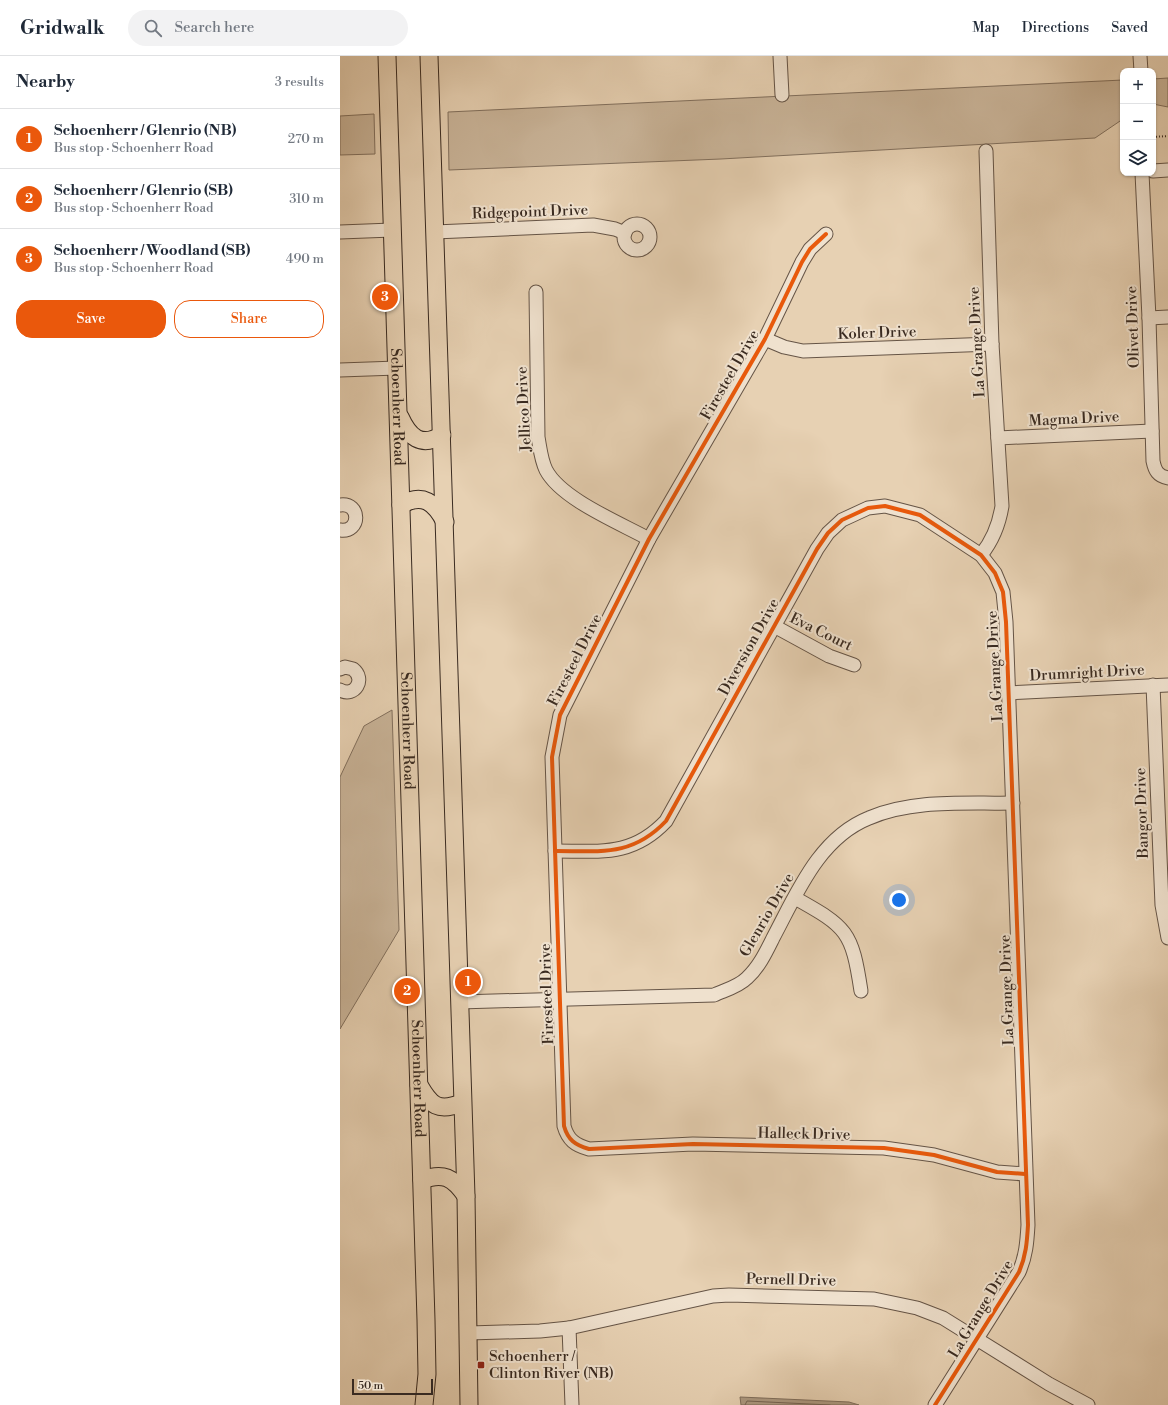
<!DOCTYPE html>
<html lang="en">
<head>
<meta charset="utf-8">
<style>
	body { margin:0; font-family:"Libre Bodoni",serif; background:#f2f2f3; color:#1f2937 }
	.controls { position:absolute; right:12px; top:12px; display:grid; overflow:hidden; border-radius:8px; box-shadow:0 1px 3px #0004 }
	.controls button { width:36px; height:36px; display:grid; place-items:center; padding:0; border:0; border-bottom:1px solid #e0e1e3; background:#fff; color:#1f2937; font:20px sans-serif }
	.scale { position:absolute; left:12px; bottom:10px; width:81px; box-sizing:border-box; padding-left:4px; border:2px solid #3a2b21; border-top:0; font-size:11px; line-height:14px; white-space:nowrap; color:#3a2b21; -webkit-text-stroke:3px #efe1ce; paint-order:stroke }
	.you { position:absolute; left:559px; top:844px; width:14px; height:14px; margin:-10px; border:3px solid #fff; border-radius:50%; background:#1a73e8; box-shadow:0 0 0 6px #1a73e833 }
	.badge { display:grid; place-items:center; width:26px; height:26px; border-radius:50%; background:#ea580c; color:#fff; font-size:13px; font-weight:700 }
	.pin { position:absolute; translate:-50% -50%; border:2px solid #fff; box-shadow:0 1px 4px #0006 }
	.list { margin:0; padding:0; list-style:none }
	h2 { display:flex; justify-content:space-between; align-items:center; height:52px; margin:0; padding:0 16px; font-size:17px }
	h2 small { font-size:13px; font-weight:400; color:#747a83 }
	.list li { display:grid; grid-template-columns:26px 1fr auto; gap:12px; align-items:center; box-sizing:border-box; height:60px; padding:0 16px; border-top:1px solid #e0e1e3 }
	.list b { display:block; font-size:15px; white-space:nowrap }
	.list p { margin:0; font-size:13px; white-space:nowrap; color:#747a83 }
	.list em { font-size:13px; font-style:normal; color:#747a83 }
	.actions { display:flex; gap:8px; padding:12px 16px }
	.actions a { flex:1; padding:9px 0; border:1px solid #ea580c; border-radius:16px; text-align:center; font-size:14px; color:#ea580c }
	.actions .main { background:#ea580c; color:#fff }
	.icon { flex:none; width:22px; height:22px; fill:none; stroke:currentColor; stroke-width:2; stroke-linecap:round; stroke-linejoin:round }
	.map { position:relative; flex:none; width:828px; height:1349px; overflow:hidden }
	header { display:flex; align-items:center; gap:24px; box-sizing:border-box; height:56px; padding:0 20px; background:#fff; border-bottom:1px solid #e0e1e3 }
	header strong { font-size:19px }
	nav { display:flex; gap:22px; margin-inline-start:auto; font-size:14px }
	.search { width:280px; height:36px; background:#f2f2f3; display:flex; align-items:center; gap:10px; box-sizing:border-box; padding:0 14px; border-radius:22px; color:#747a83; font-size:15px }
	main { display:flex }
	aside { flex:1; background:#fff }
	.map>svg:first-child { display:block }
	.green { fill:#cab59a; stroke:#82705e }
	.water { fill:#ac9981; stroke:#7e6d5b }
	.lines { fill:none; stroke-linecap:round; stroke-linejoin:round }
	.shore { stroke:#736251; stroke-width:1 }
	.minor-casing { stroke:#655446; stroke-width:15 }
	.major-casing { stroke:#3a2b21; stroke-width:19 }
	.path { stroke:#3a2b21; stroke-width:2; stroke-dasharray:1 2; stroke-linecap:butt }
	.minor { stroke:#efe1ce; stroke-width:13 }
	.major { stroke:#e7d1b3; stroke-width:17 }
	.cycleway-casing { stroke:#efe1ce; stroke-width:6 }
	.cycleway { stroke:#e8590c; stroke-width:4 }
	.poi-dot { fill:#8f2418; stroke:#efe1ce; stroke-width:1.5 }
	.labels { text-anchor:middle; dominant-baseline:central; stroke-width:4; stroke-linejoin:round; paint-order:stroke }
	.street-label { font-size:15px; fill:#3a2b21; stroke:#efe1ce }
	.poi-label { font-size:15px; fill:#3a2b21; stroke:#efe1ce; text-anchor:start }
</style>
</head>
<body>
<header>
<strong>Gridwalk</strong>
<div class="search"><svg class="icon" aria-label="search" viewBox="0 0 24 24"><circle cx="10" cy="10" r="6"/><path d="M15 15l6 6"/></svg>Search here</div>
<nav><a>Map</a><a>Directions</a><a>Saved</a></nav>
</header>
<main>
<aside>
<h2>Nearby<small>3 results</small></h2>
<ul class="list">
<li><span class="badge">1</span><div><b>Schoenherr / Glenrio (NB)</b><p>Bus stop · Schoenherr Road</p></div><em>270 m</em></li>
<li><span class="badge">2</span><div><b>Schoenherr / Glenrio (SB)</b><p>Bus stop · Schoenherr Road</p></div><em>310 m</em></li>
<li><span class="badge">3</span><div><b>Schoenherr / Woodland (SB)</b><p>Bus stop · Schoenherr Road</p></div><em>490 m</em></li>
</ul>
<div class="actions"><a class="main">Save</a><a>Share</a></div>
</aside>
<div class="map">
<svg width="828" height="1349" viewBox="0 0 828 1349">
	<rect width="100%" height="100%" fill="#e7d1b3"/>
	<filter id="stains"><feTurbulence type="fractalNoise" baseFrequency=".005" numOctaves="4"/><feColorMatrix values="0 0 0 0 .2 0 0 0 0 .09 0 0 0 0 .02 0 0 0 .5 -.17"/></filter>
	<radialGradient id="worn" r=".72"><stop offset=".6" stop-color="#630" stop-opacity="0"/><stop offset="1" stop-color="#630" stop-opacity=".3"/></radialGradient>
	<g class="green">
		<polygon points="828,22 828,51 813,48 813,23"/>
		<polygon points="783,24 783,63 755,82 381,103 109,114 108,56"/>
		<polygon points="34,58 35,98 0,99 0,60"/>
		<polygon points="52,654 59,874 0,973 0,721 24,670"/>
	</g>
	<polygon class="water" points="400,1341 509,1346 519,1349 401,1349"/>
	<g class="lines">
		<polyline class="shore" points="405,1349 407,1345 490,1349"/>
		<g class="minor-casing">
			<g id="minor">
				<polyline points="440,0 442,39"/>
				<polyline points="800,0 801,15"/>
				<polyline points="813,115 828,114"/>
				<path d="M802,117l7,145 4,143c2,10 5,15 15,17"/>
				<circle cx="297" cy="181" r="13"/>
				<polyline points="0,176 52,174"/>
				<polyline points="95,176 253,169 275,173 285,177"/>
				<path d="M486,178l-16,15 -8,13 -37,77 -116,200 -89,176 -8,42 12,369c4,14 11,19 25,23l104,-5 191,4 50,7 63,17 28,2"/>
				<path d="M196,236l2,145c2,11 3,23 8,33 15,29 74,53 103,69"/>
				<polyline points="809,262 828,261"/>
				<polyline points="425,283 444,291 463,295 652,288"/>
				<polyline points="0,314 57,312"/>
				<polyline points="658,382 812,375"/>
				<path d="M0,449c21,-3 21,28 0,25"/>
				<path d="M641,499c12,-15 18,-30 21,-49l-10,-162 -6,-193"/>
				<polyline points="434,570 489,600 514,609"/>
				<path d="M0,613l5,-2 8,2c13,10 2,29 -13,21"/>
				<polyline points="813,629 822,849 828,882"/>
				<polyline points="668,637 828,629"/>
				<path d="M215,795c45,0 77,6 111,-30l151,-272 11,-16 14,-13 26,-12 17,-2 35,9 61,40 14,18 8,19 3,30 22,603c-1,17 -2,31 -9,47l-84,133"/>
				<path d="M455,842c52,29 57,33 66,93"/>
				<path d="M119,946l255,-7c11,-5 24,-8 33,-17 12,-11 19,-26 26,-40 24,-45 46,-100 96,-120 44,-19 97,-14 144,-15"/>
				<polyline points="229,1272 232,1349"/>
				<polyline points="129,1277 200,1275 229,1272 373,1240 389,1239 534,1243 577,1252 603,1262 709,1328 748,1349"/>
			</g>
		</g>
		<g class="major-casing">
			<g id="major">
				<path id="s1" d="M47,0l39,1264 1,54 -3,31"/>
				<polyline points="89,0 126,1140 129,1349"/>
				<path d="M60,361c9,20 21,31 42,18"/>
				<path d="M61,449c22,-13 34,-2 44,17"/>
				<path d="M79,1029c12,21 19,27 43,18"/>
				<path d="M82,1124c21,-8 31,-3 44,16"/>
			</g>
		</g>
		<polyline class="path" points="813,81 828,80"/>
		<use href="#minor" class="minor"/>
		<use href="#major" class="major"/>
		<g class="cycleway-casing">
			<g id="cycleway">
				<path d="M486,178l-16,15 -8,13 -37,77 -116,200 -89,176 -8,42 12,369c4,14 11,19 25,23l104,-5 191,4 50,7 63,17 28,2"/>
				<path d="M215,795c45,0 77,6 111,-30l151,-272 11,-16 14,-13 26,-12 17,-2 35,9 61,40 14,18 8,19 3,30 22,603c-1,17 -2,31 -9,47l-84,133"/>
			</g>
		</g>
		<use href="#cycleway" class="cycleway"/>
	</g>
	<rect class="poi-dot" x="137" y="1305" width="8" height="8" rx="2"/>
	<g class="labels">
		<g class="street-label">
			<text transform="translate(190 156) rotate(-2)">Ridgepoint Drive</text>
			<text transform="translate(793 271) rotate(-92)">Olivet Drive</text>
			<text transform="translate(537 277) rotate(-2)">Koler Drive</text>
			<text transform="translate(637 286) rotate(-93)">La Grange Drive</text>
			<text transform="translate(390 319) rotate(-60)">Firesteel Drive</text>
			<text stroke="none"><textPath href="#s1" startOffset="351">Schoenherr Road</textPath></text>
			<text transform="translate(184 353) rotate(-93)">Jellico Drive</text>
			<text transform="translate(734 363) rotate(-3)">Magma Drive</text>
			<text transform="translate(481 576) rotate(26)">Eva Court</text>
			<text transform="translate(409 591) rotate(-61)">Diversion Drive</text>
			<text transform="translate(235 604) rotate(-63)">Firesteel Drive</text>
			<text transform="translate(655 610) rotate(-93)">La Grange Drive</text>
			<text transform="translate(747 617) rotate(-3)">Drumright Drive</text>
			<text stroke="none"><textPath href="#s1" startOffset="675">Schoenherr Road</textPath></text>
			<text transform="translate(802 757) rotate(-92)">Bangor Drive</text>
			<text transform="translate(427 859) rotate(-60)">Glenrio Drive</text>
			<text transform="translate(667 934) rotate(-92)">La Grange Drive</text>
			<text transform="translate(207 938) rotate(-92)">Firesteel Drive</text>
			<text stroke="none"><textPath href="#s1" startOffset="1023">Schoenherr Road</textPath></text>
			<text transform="translate(464 1078) rotate(1)">Halleck Drive</text>
			<text transform="translate(451 1224) rotate(1)">Pernell Drive</text>
			<text transform="translate(641 1253) rotate(-59)">La Grange Drive</text>
		</g>
		<g class="poi-label">
			<text x="149" y="1300">Schoenherr /<tspan x="149" dy="17">Clinton River (NB)</tspan></text>
		</g>
	</g>
	<rect width="100%" height="100%" filter="url(#stains)"/>
	<rect width="100%" height="100%" fill="url(#worn)"/>
</svg>
<div class="controls">
<button>+</button>
<button>−</button>
<button><svg class="icon" aria-label="layers" viewBox="0 0 24 24"><path d="M12 4l9 5-9 5-9-5zM3 14l9 5 9-5"/></svg></button>
</div>
<div class="scale">50 m</div>
<div class="you"></div>
<div class="pin badge" style="left:128px;top:926px">1</div>
<div class="pin badge" style="left:67px;top:935px">2</div>
<div class="pin badge" style="left:45px;top:241px">3</div>
</div>
</main>
</body>
</html>
